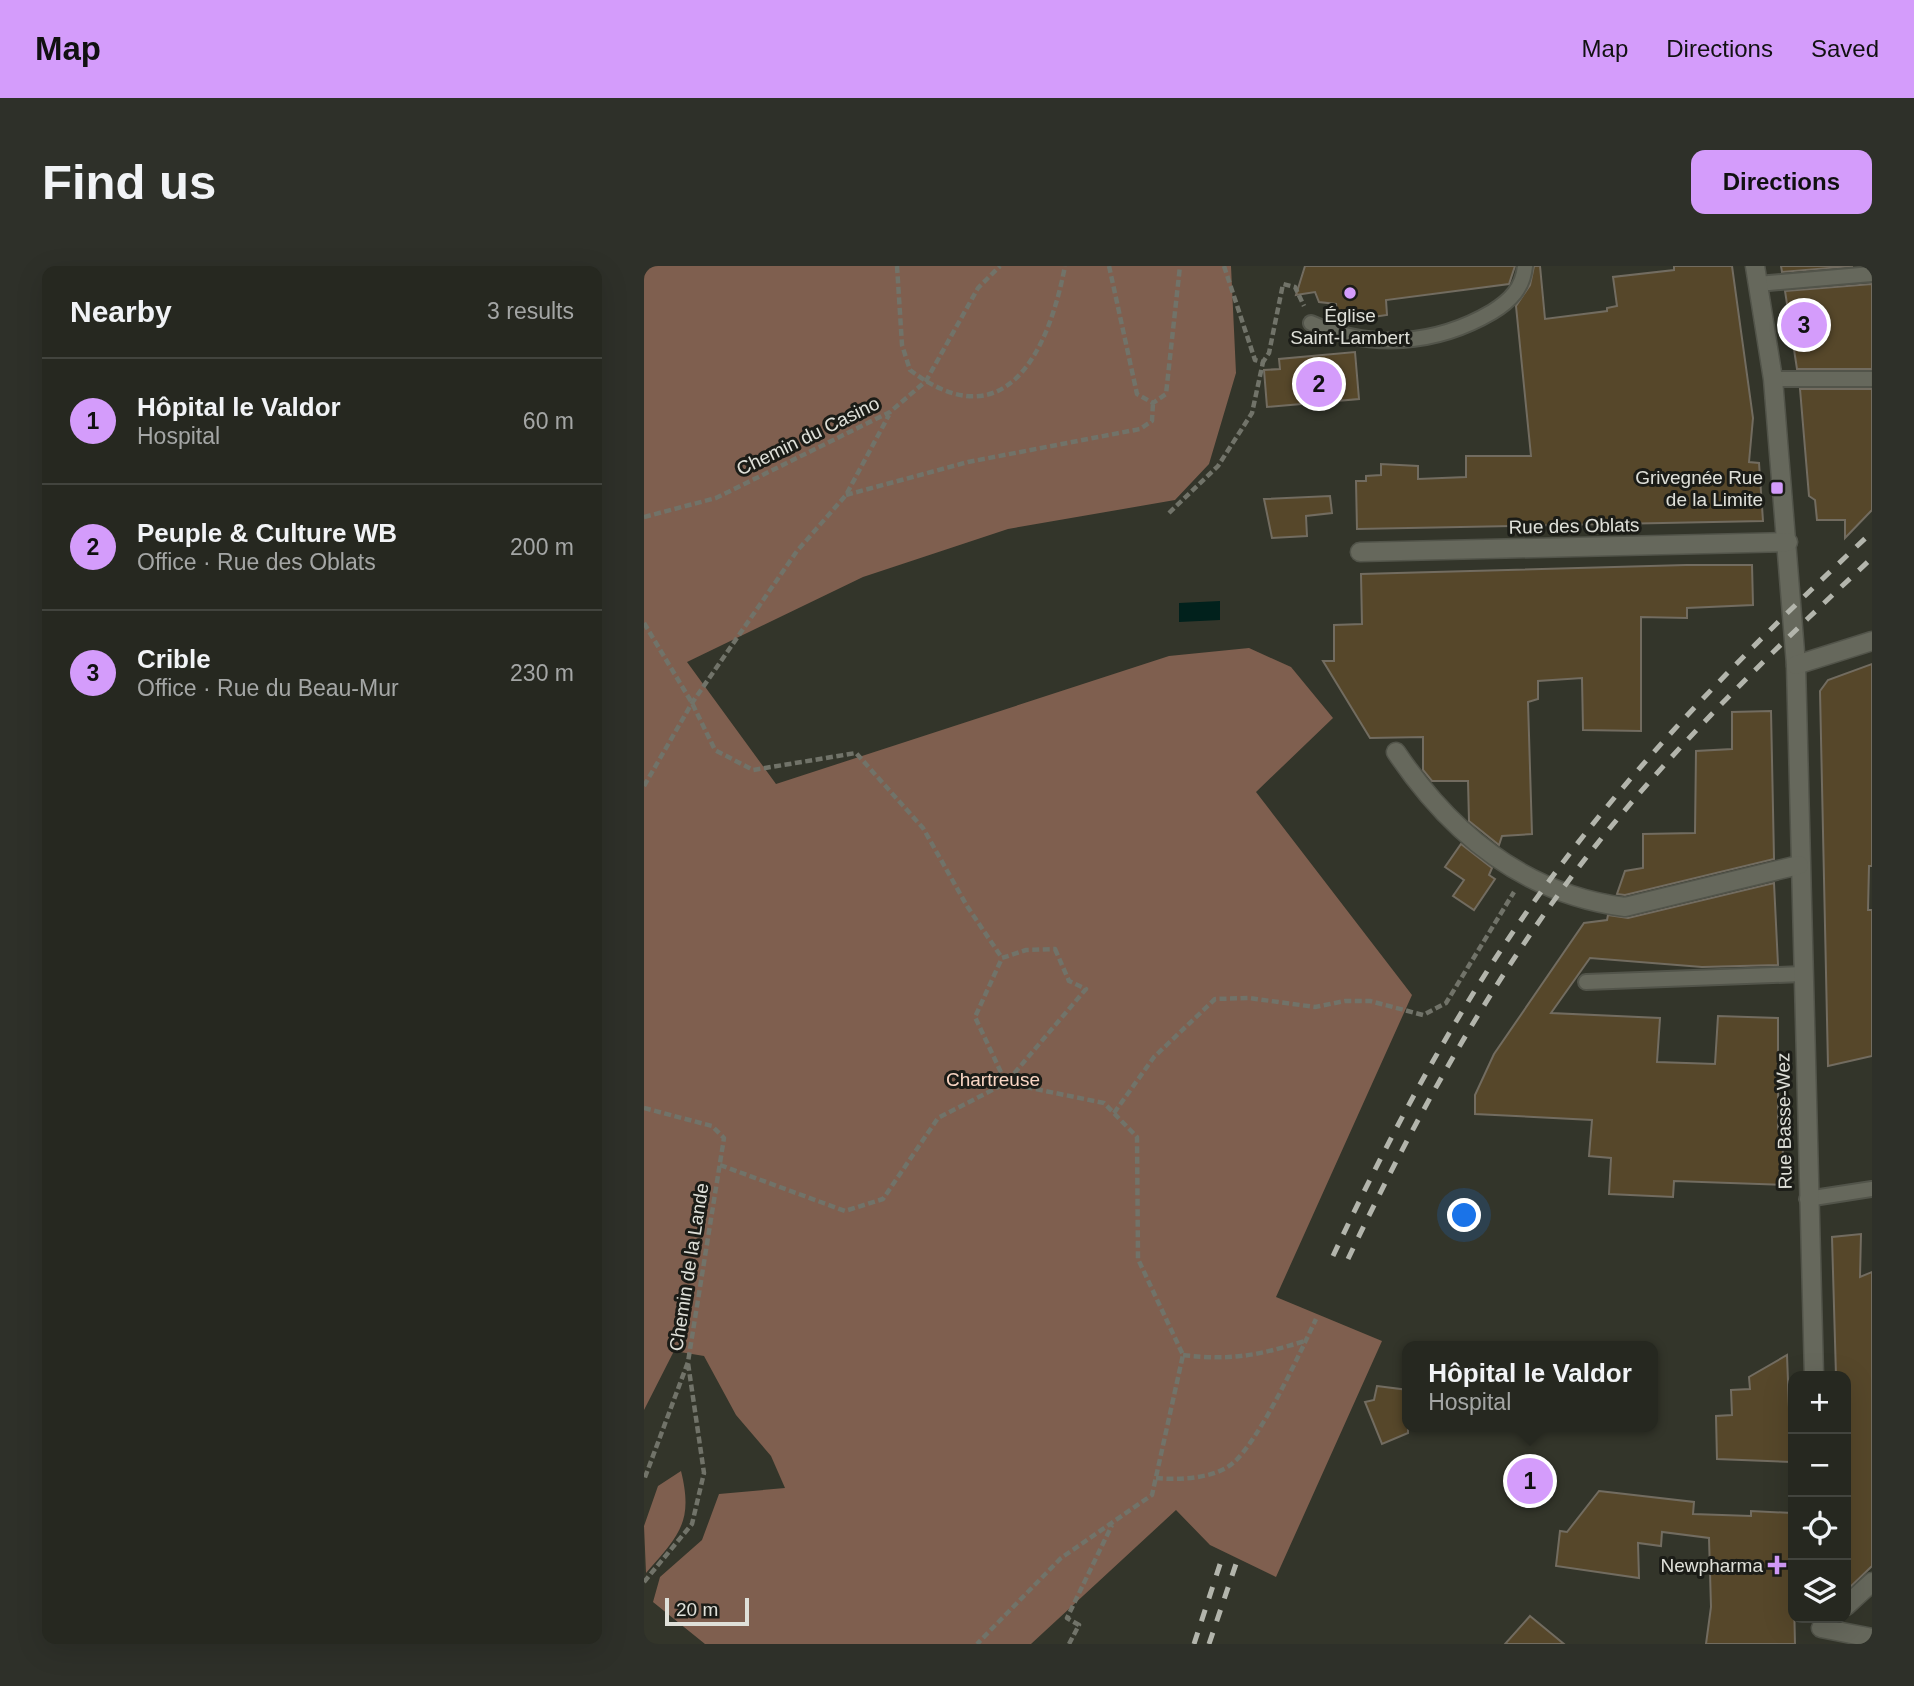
<!DOCTYPE html>
<html lang="en">
<head>
<meta charset="utf-8">
<style>
	body { margin:0; font-family:Helvetica,sans-serif; background:#2e3029; color:#f1f3f6 }
	.controls { position:absolute; right:21px; bottom:21px; display:grid; overflow:hidden; border-radius:14px; box-shadow:0 7px 28px #0002 }
	.controls button { width:63px; height:63px; display:grid; place-items:center; padding:0; border:0; border-bottom:2px solid #42443e; background:#262820; color:#f1f3f6; font:35px sans-serif }
	.scale { position:absolute; left:21px; bottom:18px; width:84px; box-sizing:border-box; padding-left:7px; border:4px solid #dfe0d9; border-top:0; font-size:19px; line-height:24px; white-space:nowrap; color:#dfe0d9; -webkit-text-stroke:5px #1b1c17; paint-order:stroke }
	.you { position:absolute; left:821px; top:950px; width:24px; height:24px; margin:-18px; border:5px solid #fff; border-radius:50%; background:#1a73e8; box-shadow:0 0 0 10px #1a73e833 }
	.badge { display:grid; place-items:center; width:46px; height:46px; border-radius:50%; background:#d49cfb; color:#111; font-size:23px; font-weight:700 }
	.pin { position:absolute; translate:-50% -50%; border:4px solid #fff; box-shadow:0 2px 7px #0006 }
	.popup { position:absolute; left:758px; top:1075px; width:256px; height:91px; box-sizing:border-box; display:grid; place-content:center; border-radius:14px; background:#262820; filter:drop-shadow(0 2px 5px #0005); font-size:23px; white-space:nowrap; color:#a4a6a5 }
	.popup b { font-size:26px; color:#f1f3f6 }
	.popup::after { content:''; position:absolute; left:50%; top:100%; margin-left:-14px; border:14px solid transparent; border-top-color:#262820 }
	.list { margin:0; padding:0; list-style:none }
	h2 { display:flex; justify-content:space-between; align-items:center; height:91px; margin:0; padding:0 28px; font-size:30px }
	h2 small { font-size:23px; font-weight:400; color:#a4a6a5 }
	.list li { display:grid; grid-template-columns:46px 1fr auto; gap:21px; align-items:center; box-sizing:border-box; height:126px; padding:0 28px; border-top:2px solid #42443e }
	.list b { display:block; font-size:26px; white-space:nowrap }
	.list p { margin:0; font-size:23px; white-space:nowrap; color:#a4a6a5 }
	.list em { font-size:23px; font-style:normal; color:#a4a6a5 }
	.icon { flex:none; width:38px; height:38px; fill:none; stroke:currentColor; stroke-width:2; stroke-linecap:round; stroke-linejoin:round }
	.map { position:relative; flex:none; width:1228px; height:1378px; overflow:hidden; border-radius:14px }
	header { display:flex; align-items:center; gap:42px; box-sizing:border-box; height:98px; padding:0 35px; background:#d49cfb; color:#111 }
	header strong { font-size:33px }
	nav { display:flex; gap:38px; margin-inline-start:auto; font-size:24px }
	.intro { display:flex; align-items:center; justify-content:space-between; box-sizing:border-box; height:168px; padding:0 42px }
	h1 { margin:0; font-size:49px }
	.button { padding:18px 32px; border-radius:14px; background:#d49cfb; color:#111; font-size:24px; font-weight:700 }
	main { display:flex; gap:42px; padding:0 42px }
	aside { flex:1; background:#262820; border-radius:14px; box-shadow:0 7px 28px #0002 }
	.map>svg:first-child { display:block }
	.forest { fill:#7f5f4f }
	.water { fill:#01211c }
	.building { fill:#56472a; stroke:#726c60; stroke-width:2 }
	.lines { fill:none; stroke-linecap:round; stroke-linejoin:round }
	.service-casing { stroke:#52544a; stroke-width:18 }
	.minor-casing { stroke:#52544a; stroke-width:21 }
	.path { stroke:#717369; stroke-width:4.5; stroke-dasharray:7 3.5; stroke-linecap:butt }
	.service { stroke:#66685c; stroke-width:14 }
	.minor { stroke:#66685c; stroke-width:18 }
	.rail { stroke:#b3b5ac; stroke-width:5; stroke-dasharray:12 12; stroke-linecap:butt }
	.poi-dot { fill:#d49cfb; stroke:#1b1c17; stroke-width:2.5 }
	.labels { text-anchor:middle; dominant-baseline:central; stroke-width:6; stroke-linejoin:round; paint-order:stroke }
	.poi-label { font-size:19px; fill:#dfe0d9; stroke:#1b1c17; text-anchor:end }
	.street-label { font-size:19px; fill:#dfe0d9; stroke:#1b1c17 }
	.park-label { font-size:19px; fill:#fad6c4; stroke:#1b1c17 }
</style>
</head>
<body>
<header>
<strong>Map</strong>
<nav><a>Map</a><a>Directions</a><a>Saved</a></nav>
</header>
<div class="intro"><h1>Find us</h1><a class="button">Directions</a></div>
<main>
<aside>
<h2>Nearby<small>3 results</small></h2>
<ul class="list">
<li><span class="badge">1</span><div><b>Hôpital le Valdor</b><p>Hospital</p></div><em>60 m</em></li>
<li><span class="badge">2</span><div><b>Peuple &amp; Culture WB</b><p>Office · Rue des Oblats</p></div><em>200 m</em></li>
<li><span class="badge">3</span><div><b>Crible</b><p>Office · Rue du Beau-Mur</p></div><em>230 m</em></li>
</ul>
</aside>
<div class="map">
<svg width="1228" height="1378" viewBox="0 0 1228 1378">
	<rect width="100%" height="100%" fill="#33352a"/>
	<g class="forest">
		<polygon points="0,0 587,0 592,107 565,198 531,234 364,263 219,311 43,396 132,518 525,390 605,382 647,401 689,452 612,526 768,729 632,1031 738,1075 632,1311 566,1279 532,1244 387,1378 61,1378 9,1336 16,1311 58,1274 75,1228 141,1222 127,1190 92,1149 60,1090 30,1085 0,1144"/>
		<path d="M37,1205c13,52 -3,65 -35,102l-2,-47 14,-40z"/>
	</g>
	<polygon class="water" points="576,335 576,354 535,356 535,337"/>
	<g class="building">
		<polygon points="661,0 871,0 865,18 742,34 743,49 694,56 692,38 675,36 671,26 652,29"/>
		<polygon points="890,0 896,0 901,53 963,45 963,42 973,40 969,11 1030,4 1030,0 1088,0 1109,152 1105,196 1115,197 1119,255 713,263 712,215 722,215 722,210 737,209 737,198 774,200 774,213 822,211 822,190 887,190 872,40 886,19"/>
		<polygon points="1137,0 1209,0 1138,6"/>
		<polygon points="1228,18 1228,103 1153,103 1141,25"/>
		<polygon points="711,86 715,133 623,141 620,104 636,103 635,93"/>
		<polygon points="1156,123 1228,123 1228,244 1201,272 1201,254 1173,254 1171,234 1165,230"/>
		<polygon points="686,230 688,247 662,250 663,270 628,272 620,233"/>
		<polygon points="1042,299 1108,299 1109,339 1043,342 1043,352 997,351 997,465 939,464 938,412 894,415 894,433 884,436 888,568 858,570 855,579 825,555 824,515 788,515 779,504 779,471 726,472 679,395 690,395 690,359 718,358 717,308"/>
		<polygon points="1228,398 1228,600 1225,600 1224,644 1228,644 1228,790 1184,800 1176,425 1184,414"/>
		<polygon points="1127,445 1130,593 981,629 973,628 981,605 999,602 999,568 1051,567 1052,485 1088,483 1088,446"/>
		<polygon points="817,578 848,602 845,609 851,613 830,644 809,630 820,614 801,601"/>
		<polygon points="1130,617 1134,699 1058,701 946,692 907,747 1016,752 1013,796 1071,798 1074,750 1134,752 1134,863 1138,863 1140,919 1030,915 1029,931 965,928 967,892 945,890 948,854 831,848 831,829 850,788 940,657 963,654 964,649 984,652"/>
		<polygon points="1217,968 1216,1011 1228,1006 1228,1300 1202,1325 1202,1110 1192,1110 1188,971"/>
		<polygon points="1143,1089 1147,1196 1073,1193 1072,1150 1088,1149 1087,1124 1106,1123 1105,1111"/>
		<polygon points="733,1120 764,1124 764,1167 738,1178 721,1136 730,1134"/>
		<polygon points="955,1225 1050,1236 1049,1248 1107,1250 1107,1245 1148,1247 1151,1378 1062,1378 1067,1341 1065,1272 1018,1266 1017,1280 994,1277 995,1312 912,1300 916,1265 923,1266"/>
		<polygon points="886,1350 920,1378 861,1378"/>
	</g>
	<g class="lines">
		<g class="service-casing">
			<g id="service">
				<polyline points="1114,18 1228,8"/>
				<path d="M667,57c59,27 125,22 181,-11 18,-11 31,-24 33,-46"/>
				<polyline points="1129,113 1228,113"/>
				<polyline points="942,716 1158,708"/>
				<polyline points="1163,933 1228,923"/>
			</g>
		</g>
		<g class="minor-casing">
			<g id="minor">
				<polyline points="1111,0 1129,113 1152,399 1170,1110"/>
				<polyline points="716,286 1144,276"/>
				<polyline points="1152,399 1228,375"/>
				<path d="M752,486c55,82 128,142 229,155l174,-42"/>
				<polyline points="1202,1340 1228,1316"/>
				<polyline points="1177,1362 1228,1372"/>
			</g>
		</g>
		<g class="path">
			<path d="M253,0l5,79 8,25c96,73 139,-20 155,-104"/>
			<polyline points="465,0 493,128 509,137 522,128 536,0"/>
			<polyline points="580,0 611,94 619,96 625,87 639,18 651,21 660,40"/>
			<polyline points="202,229 324,196 496,163 508,155 509,137"/>
			<polyline points="525,247 574,200 608,147 619,96"/>
			<polyline points="0,251 72,232 246,146 282,115 334,22 356,0"/>
			<polyline points="0,357 48,437 71,484 109,504 212,487 279,562 323,640 358,692"/>
			<polyline points="0,520 48,437 153,285 202,229 245,149"/>
			<polygon points="411,683 425,715 442,723 362,817 331,751 358,692 382,684"/>
			<polyline points="0,842 68,860 80,872 44,1096 0,1214"/>
			<polyline points="470,847 510,791 571,733 605,732 671,741 701,735 726,735 779,749 802,737 870,626"/>
			<polyline points="76,899 201,945 239,933 294,852 362,817 460,837 493,871 494,993 539,1089 508,1229 417,1292 333,1378"/>
			<path d="M539,1089c49,6 76,0 122,-14"/>
			<path d="M512,1212c23,2 58,1 77,-15 27,-23 67,-110 83,-144"/>
			<polyline points="0,1316 48,1258 60,1207 44,1097"/>
			<polyline points="425,1378 435,1359 423,1352 468,1259"/>
		</g>
		<use href="#service" class="service"/>
		<use href="#minor" class="minor"/>
		<g class="rail">
			<path d="M689,990c62,-132 132,-262 219,-379 92,-125 207,-239 320,-345"/>
			<path d="M704,993c73,-154 161,-312 272,-443 77,-92 164,-176 252,-258"/>
			<polyline points="550,1378 579,1289"/>
			<polyline points="565,1378 593,1295"/>
		</g>
	</g>
	<g class="poi-dot">
		<circle cx="706" cy="27" r="7"/>
		<rect x="1126" y="215" width="14" height="14" rx="3.5"/>
		<path d="M1129.5 1288.5h7v7h7v7h-7v7h-7v-7h-7v-7h7z"/>
	</g>
	<g class="labels">
		<g class="poi-label">
			<text x="706" y="49" text-anchor="middle">Église<tspan x="706" dy="22">Saint-Lambert</tspan></text>
			<text x="1119" y="211">Grivegnée Rue<tspan x="1119" dy="22">de la Limite</tspan></text>
			<text x="1119" y="1299">Newpharma</text>
		</g>
		<g class="street-label">
			<text transform="translate(164 170) rotate(-26)">Chemin du Casino</text>
			<text transform="translate(930 260) rotate(-1)">Rue des Oblats</text>
			<text transform="translate(1140 855) rotate(-91)">Rue Basse-Wez</text>
			<text transform="translate(45 1001) rotate(-81)">Chemin de la Lande</text>
		</g>
		<g class="park-label">
			<text x="349" y="813">Chartreuse</text>
		</g>
	</g>
</svg>
<div class="controls">
<button>+</button>
<button>−</button>
<button><svg class="icon" aria-label="locate" viewBox="0 0 24 24"><circle cx="12" cy="12" r="6"/><path d="M12 2v4M12 18v4M2 12h4M18 12h4"/></svg></button>
<button><svg class="icon" aria-label="layers" viewBox="0 0 24 24"><path d="M12 4l9 5-9 5-9-5zM3 14l9 5 9-5"/></svg></button>
</div>
<div class="scale">20 m</div>
<div class="you"></div>
<div class="pin badge" style="left:886px;top:1215px">1</div>
<div class="popup"><b>Hôpital le Valdor</b>Hospital</div>
<div class="pin badge" style="left:675px;top:118px">2</div>
<div class="pin badge" style="left:1160px;top:59px">3</div>
</div>
</main>
</body>
</html>
